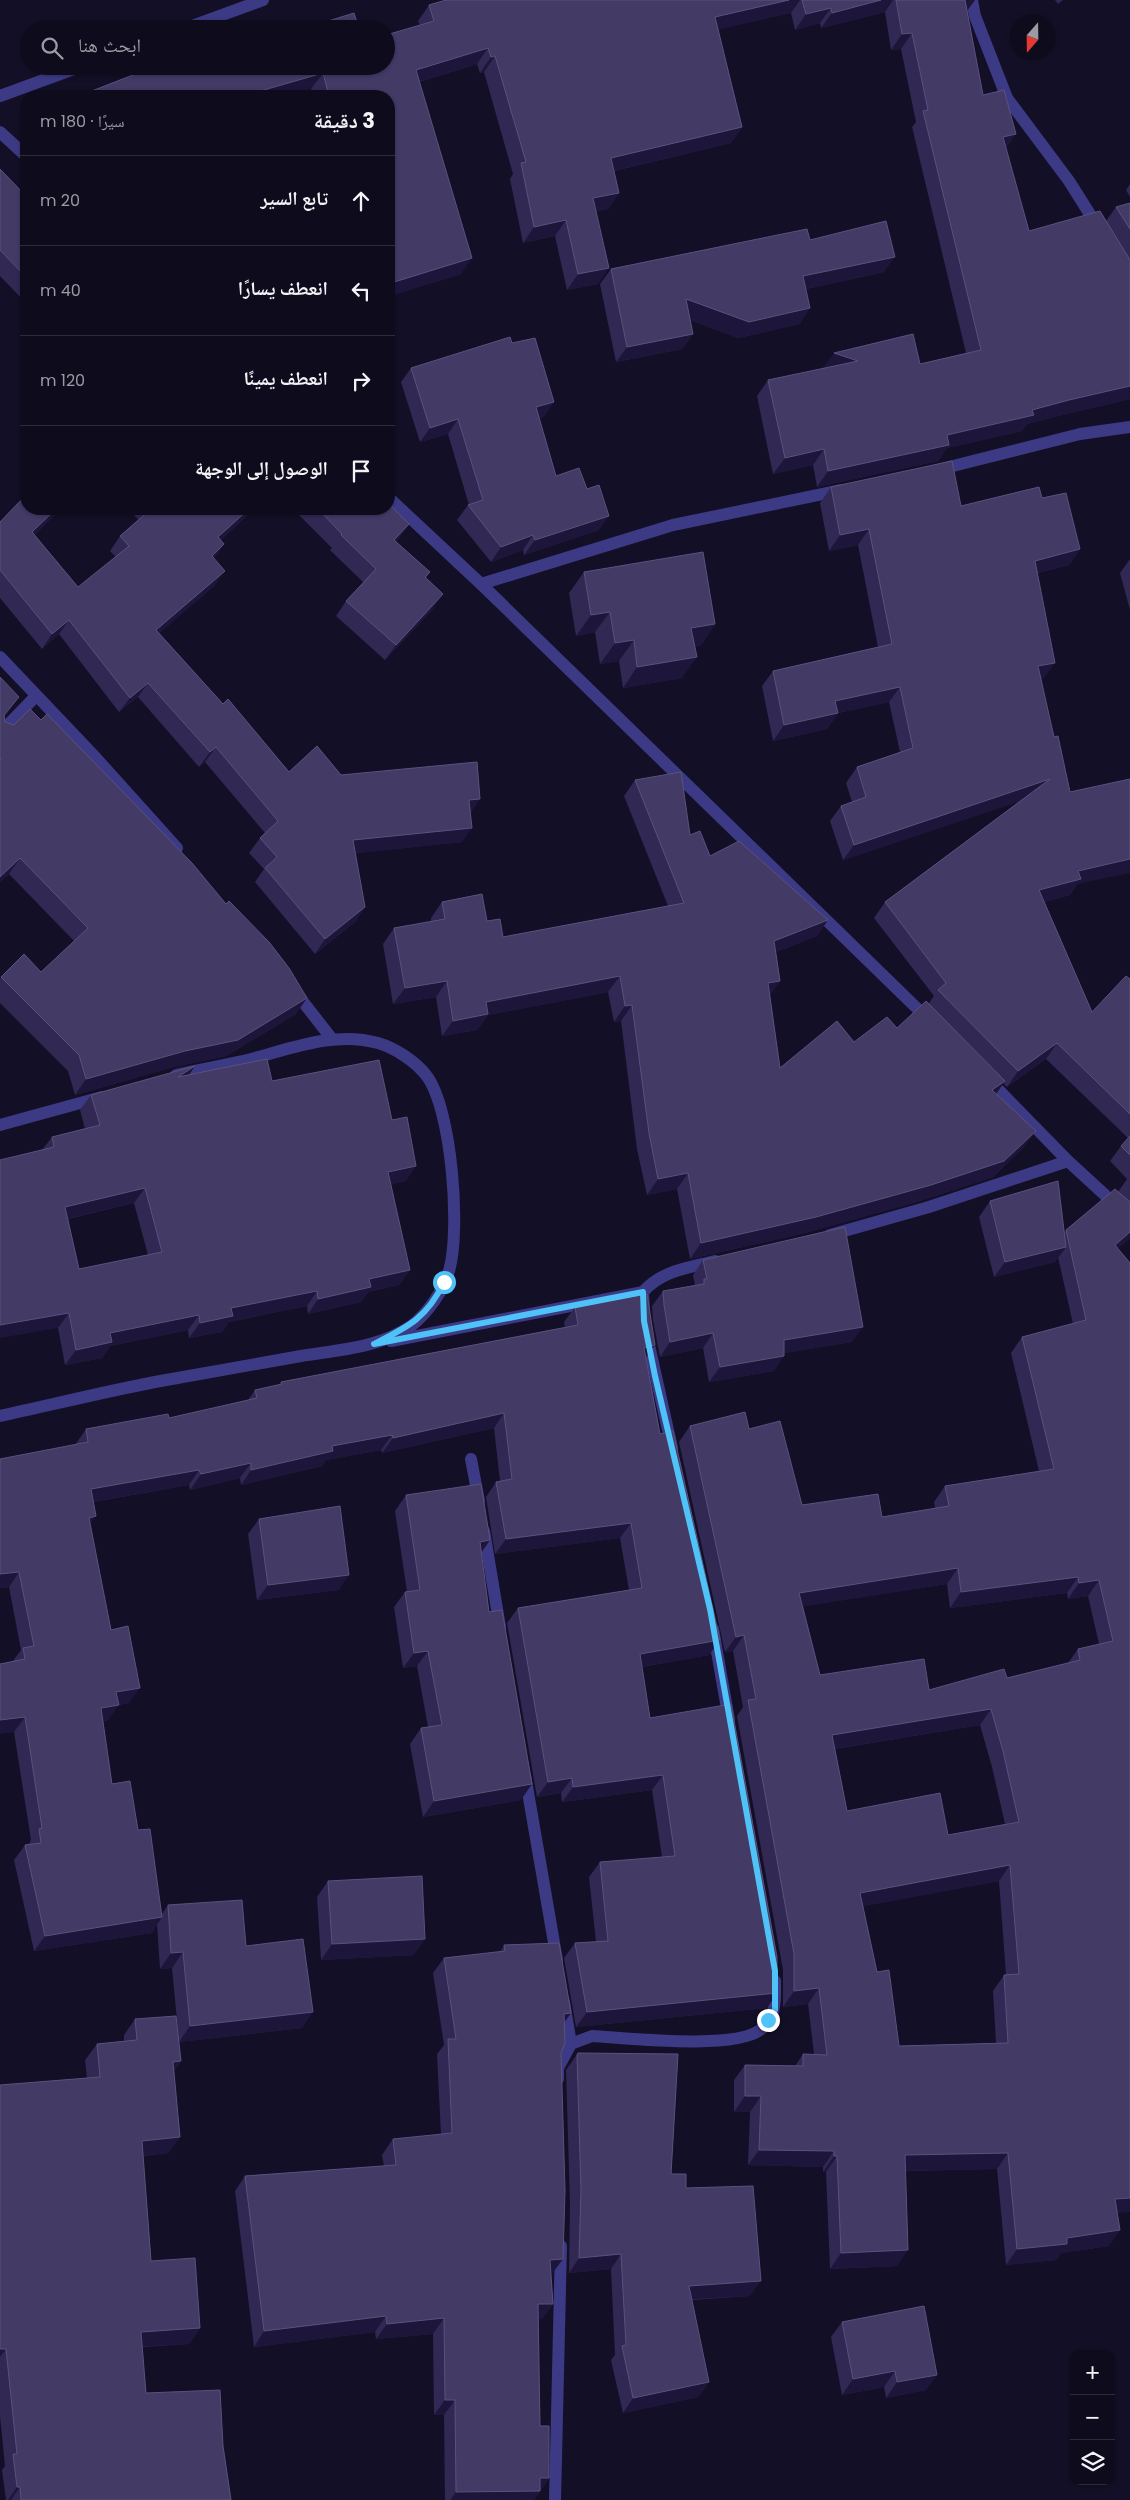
<!DOCTYPE html>
<html lang="ar">
<head>
<meta charset="utf-8">
<style>
	body { margin:0; font-family:Poppins,"Noto Naskh Arabic",sans-serif; background:#171425; color:#f1f3f6; direction:rtl }
	.controls { position:absolute; right:15px; bottom:15px; display:grid; overflow:hidden; border-radius:10px; box-shadow:0 1px 4px #0004 }
	.controls button { width:45px; height:45px; display:grid; place-items:center; padding:0; border:0; border-bottom:1px solid #2e2b3b; background:#0e0b1c; color:#f1f3f6; font:25px sans-serif }
	.compass { position:absolute; left:1010px; top:15px; width:45px; height:45px; border-radius:50%; background:#0e0b1c; box-shadow:0 1px 4px #0004; rotate:200deg }
	.stop { position:absolute; width:15px; height:15px; margin:-11px; border:4px solid #4fc3f7; border-radius:50%; background:#fff }
	.stop.end { background:#4fc3f7; border-color:#fff; box-shadow:0 1px 5px #0008 }
	.list { margin:0; padding:0; list-style:none }
	h2 { display:flex; justify-content:space-between; align-items:center; height:65px; margin:0; padding:0 20px; font-size:21px }
	h2 small { font-size:16px; font-weight:400; color:#9b9ba3 }
	.list li { display:grid; grid-template-columns:32px 1fr auto; gap:15px; align-items:center; box-sizing:border-box; height:90px; padding:0 20px; border-top:1px solid #2e2b3b }
	.list b { display:block; font-size:19px; white-space:nowrap }
	.list em { font-size:16px; font-style:normal; color:#9b9ba3 }
	.icon { flex:none; width:28px; height:28px; fill:none; stroke:currentColor; stroke-width:2; stroke-linecap:round; stroke-linejoin:round }
	.map { position:relative; flex:none; width:1130px; height:2500px; overflow:hidden; direction:ltr }
	.search { position:absolute; background:#0e0b1c; box-shadow:0 1px 4px #0004; left:20px; top:20px; width:375px; height:55px; display:flex; align-items:center; gap:12px; box-sizing:border-box; padding:0 18px; border-radius:28px; color:#9b9ba3; font-size:19px }
	.panel { position:absolute; background:#0e0b1c; box-shadow:0 1px 4px #0004; left:20px; top:90px; width:375px; height:425px; border-radius:20px; direction:rtl }
	.map>svg:first-child { display:block }
	.lines { fill:none; stroke-linecap:round; stroke-linejoin:round }
	.minor { stroke:#3d3a85; stroke-width:12 }
	.wall { fill:#312854; fill-rule:evenodd }
	.shaded-wall { fill:#1d163a }
	.building { fill:#433a66; stroke:#5a527e; fill-rule:evenodd }
	.route { stroke:#4fc3f7; stroke-width:6 }
</style>
</head>
<body>
<div class="map">
<svg width="1130" height="2500" viewBox="0 0 1130 2500">
	<rect width="100%" height="100%" fill="#130f26"/>
	<g class="lines">
		<g class="minor">
			<polyline points="972,0 975,16 1007,98 1069,181 1098,227"/>
			<polyline points="184,29 263,0"/>
			<polyline points="0,96 82,66"/>
			<polyline points="0,132 26,156"/>
			<polyline points="937,470 1080,434 1130,427"/>
			<polyline points="389,498 481,584 929,1020"/>
			<polyline points="481,584 673,525 842,490"/>
			<polyline points="0,657 96,758 177,848"/>
			<polyline points="0,733 36,696"/>
			<polyline points="293,989 332,1039"/>
			<polyline points="987,1078 1068,1161 1130,1218"/>
			<polyline points="0,1125 102,1097"/>
			<polyline points="830,1235 929,1207 1068,1161"/>
			<path d="M644,1311l-1,-19c19,-22 46,-24 72,-31"/>
			<polyline points="647,1336 672,1448"/>
			<polyline points="391,1341 643,1292"/>
			<path d="M0,1416c51,-11 103,-24 155,-34 48,-9 97,-17 146,-26 37,-6 78,-8 110,-30 16,-12 33,-36 38,-55 12,-40 3,-163 -23,-196 -11,-14 -31,-27 -48,-32 -43,-12 -85,5 -127,16 -24,6 -50,10 -75,16"/>
			<polyline points="471,1459 479,1501"/>
			<polyline points="484,1531 500,1627"/>
			<polyline points="713,1629 729,1720"/>
			<polyline points="525,1775 557,1960"/>
			<polyline points="564,2002 571,2044"/>
			<path d="M558,2079v-11l13,-24 21,-8c36,2 141,14 168,-6 17,-11 15,-32 15,-49"/>
			<polyline points="555,2500 561,2246"/>
		</g>
	</g>
	<g class="wall">
		<polygon points="446,0 975,0 967,11 983,95 1006,148 1029,231 1106,221 1116,207 1130,203 1130,399 1058,416 1027,424 1022,431 947,448 938,461 817,487 813,465 773,474 757,396 768,380 920,364 966,353 912,127 916,122 901,49 891,50 885,12 821,28 820,23 795,30 791,13 718,29 742,127 731,143 614,171 619,193 608,209 596,211 598,284 567,290 555,236 523,243 510,179 513,174 484,72 480,73 477,64 419,82 461,274 389,296 389,96 314,96 311,89 79,96 386,66 420,25 418,21 429,5"/>
		<polygon points="1055,0 1063,0 1058,4"/>
		<polygon points="0,169 26,196 26,303 0,276"/>
		<polygon points="1130,184 1130,197 1126,190"/>
		<polygon points="810,240 884,272 806,289 800,324 738,338 690,320 693,334 682,349 616,362 600,284 611,269"/>
		<polygon points="512,343 544,417 539,418 556,476 599,530 524,555 523,550 491,562 457,520 468,505 469,505 448,434 420,442 401,382 411,368"/>
		<path d="M831,487l130,19 81,-8 38,51 -11,16 -32,8 7,105 -3,1 36,205 -7,11 -26,7 48,110 38,-33v259l-12,10 -1,965 -8,33 -48,7 -5,7 -50,5 -9,-96 -92,2 -8,95 -67,3 -4,-97h-3v-5l-75,-2 2,-53h-16v-32l11,-15 50,1 8,-12h11l-6,-50 -25,3v-37l-46,-254 6,-9 -10,-56 -8,1 -46,-210 11,-16 59,3 53,76 80,12 53,-9 -1,-6 11,-16 94,-15 -28,-118 11,-16 51,-13 -15,-67 -3,5 -61,15 -15,-60 11,-16 74,32 2,-3 52,-38 9,-13 -17,-18 11,-15 7,-8 -82,-79 -39,28 -4,-4 -7,11 28,53 -31,30 -73,24 -115,32 -115,26 -13,-70 -30,6 -10,-46 -16,-128 -7,1 -6,-30 -120,23 -11,15 -35,6 -6,-39 -43,7 -10,-60 11,-16 37,-6v-4l11,-16 45,19 16,16 165,-31 -44,-110 11,-16 75,76 118,64 -11,16 -41,16 4,29 -10,14 10,73 117,-40 32,-25 5,-7 -60,-78 11,-16 135,-101 -177,59 -13,-39 11,-15 11,-4 -6,-19 11,-16 43,-15 -11,-50 -51,11 -11,16 -54,12 -11,-55 11,-15 105,-24 -20,-102 -29,6 -9,-48zM947,1584l3,24 117,-15 1,6 20,-3 11,48 -21,5 -10,14 -61,15 -78,12 -109,-15 -17,-69zM980,1725l12,42 13,57 -57,11 -101,-24 -12,-62zM999,1881l7,94h-2l-11,16 3,52 -97,3 -22,-74 -14,-66z"/>
		<polygon points="26,509 61,509 34,535 78,587 116,557 110,551 120,536 139,520 128,509 254,509 221,540 224,544 214,559 214,586 159,633 223,704 289,772 341,775 470,814 462,842 355,853 365,907 355,922 315,954 255,882 264,869 249,853 260,838 265,833 205,762 199,767 138,697 119,712 59,634 42,649 0,598 0,522"/>
		<polygon points="293,509 389,509 409,524 396,542 430,572 426,578 433,609 385,660 336,616 346,601 364,583 330,550 332,548"/>
		<polygon points="1130,559 1130,610 1120,573"/>
		<polygon points="584,572 715,624 701,645 695,646 682,678 623,688 619,661 600,664 595,632 576,636 569,593"/>
		<polygon points="0,677 8,713 4,717 5,722 296,1014 226,1056 174,1067 75,1095 68,1071 0,1003 0,979 1,977 41,972 74,941 9,874 0,882"/>
		<path d="M195,1066l-6,9 83,6 120,39 14,61 -15,3 19,86 -11,15 -31,7 -7,10 -53,12 -1,-8 -78,16 -7,10 -33,6 -1,-8 -78,16 -8,12 -37,7 -7,-37 -16,-178 10,-13 33,-8 -5,-19 11,-15zM134,1203l14,52 -69,14 -11,-50z"/>
		<polygon points="703,1260 852,1342 784,1353 774,1371 709,1382 703,1348 660,1357 653,1320 652,1306 663,1291 695,1285 693,1275"/>
		<polygon points="575,1307 655,1345 646,1358 660,1434 720,1640 709,1655 642,1667 650,1718 777,1993 767,2008 576,2027 564,1958 575,1943 596,1942 589,1877 600,1862 662,1857 652,1790 562,1802 561,1793 537,1797 507,1623 518,1608 629,1590 620,1538 495,1554 486,1497 496,1482 500,1481 494,1428 382,1453 381,1450 326,1460 322,1466 241,1485 240,1478 190,1490 189,1485 93,1502 90,1524 111,1630 129,1703 118,1705 108,1720 103,1721 112,1784 138,1830 162,1914 168,1905 246,1946 302,2028 179,2042 172,1968 160,1969 157,1924 152,1933 34,1951 14,1860 25,1845 29,1844 31,1840 14,1732 13,1661 21,1650 9,1587 0,1588 0,1459 75,1445 86,1429 169,1418 248,1400 255,1390 279,1385 281,1382 565,1327 564,1322"/>
		<polygon points="406,1495 490,1540 481,1553 489,1612 521,1800 423,1817 410,1744 421,1728 428,1727 417,1666 403,1668 394,1607 405,1592 407,1592 395,1511"/>
		<polygon points="259,1519 339,1590 257,1600 248,1534"/>
		<polygon points="328,1881 414,1955 321,1960 317,1897"/>
		<polygon points="504,1945 571,2013 564,2023 561,2053 552,2274 551,2274 553,2304 542,2319 538,2319 540,2426 549,2478 534,2500 445,2500 444,2415 434,2415 433,2334 376,2339 375,2332 254,2347 235,2191 245,2176 384,2166 382,2155 393,2139 441,2135 437,2054 444,2045 433,1973 444,1958 500,1952"/>
		<polygon points="135,2019 181,2061 174,2071 180,2137 168,2153 143,2156 151,2261 200,2328 189,2344 142,2347 146,2393 223,2446 231,2500 6,2500 2,2470 5,2466 0,2416 0,2085 87,2078 85,2060 97,2044 124,2041 124,2035"/>
		<polygon points="578,2053 671,2174 686,2188 750,2296 692,2300 709,2382 698,2397 623,2413 611,2360 615,2355 611,2269 569,2273 570,2205 566,2070"/>
		<polygon points="842,2322 926,2390 886,2398 884,2387 842,2395 831,2337"/>
	</g>
	<g class="shaded-wall">
		<polygon points="789,0 800,0 791,13 704,33 715,17"/>
		<polygon points="881,0 893,0 885,12 821,28 832,13"/>
		<polygon points="964,0 975,0 966,12"/>
		<polygon points="831,8 820,23 795,30 806,14"/>
		<polygon points="912,33 901,49 891,50 902,34"/>
		<polygon points="488,48 477,64 405,86 416,70"/>
		<polygon points="495,56 484,72 480,73 491,57"/>
		<polygon points="323,73 311,89 287,96 243,96"/>
		<polygon points="742,127 731,143 600,174 611,158"/>
		<polygon points="1016,134 1005,150 1003,137"/>
		<polygon points="619,193 608,209 582,214 593,198"/>
		<polygon points="566,220 555,236 523,243 534,227"/>
		<polygon points="895,257 884,272 792,292 803,276"/>
		<polygon points="472,258 461,274 389,296 389,286 391,283"/>
		<polygon points="609,268 598,284 567,290 578,274"/>
		<polygon points="686,299 810,308 800,324 738,338 675,315"/>
		<polygon points="693,334 682,349 616,362 627,347"/>
		<polygon points="834,353 858,361 823,368"/>
		<polygon points="1130,386 1130,399 1058,416 1027,424 1022,431 947,448 938,461 817,487 828,471 1032,410 1069,400"/>
		<polygon points="554,402 544,417 526,422 536,407"/>
		<polygon points="458,419 448,434 420,442 430,428"/>
		<polygon points="824,449 813,465 773,474 785,458"/>
		<polygon points="56,509 61,509 21,547 32,532"/>
		<polygon points="249,509 254,509 208,552 218,537"/>
		<polygon points="609,516 599,530 524,555 535,540"/>
		<polygon points="409,524 399,539 384,554 394,540"/>
		<polygon points="869,529 858,545 829,551 840,535"/>
		<polygon points="533,535 523,550 491,562 501,547"/>
		<polygon points="224,544 214,559 212,556"/>
		<polygon points="1080,549 1069,565 1024,576 1035,561"/>
		<polygon points="225,571 214,586 145,645 156,630"/>
		<polygon points="443,594 433,609 385,660 396,645"/>
		<polygon points="610,612 595,632 576,636 591,615"/>
		<polygon points="69,620 59,634 42,649 52,634"/>
		<polygon points="715,624 701,645 676,649 691,628"/>
		<polygon points="634,640 619,661 600,664 615,643"/>
		<polygon points="697,657 682,678 623,688 637,667"/>
		<polygon points="1055,663 1044,678 1027,682 1038,666"/>
		<polygon points="148,683 138,697 119,712 130,698"/>
		<polygon points="900,687 889,702 838,713 827,729 773,741 784,725 835,701"/>
		<polygon points="19,697 8,713 0,722 4,715"/>
		<polygon points="216,747 205,762 199,767 210,752"/>
		<polygon points="1050,779 1039,795 843,860 854,845"/>
		<polygon points="480,799 470,814 469,800"/>
		<polygon points="472,828 462,842 342,855 353,840"/>
		<polygon points="20,858 9,874 0,882 0,877"/>
		<polygon points="1130,859 1130,873 1077,884 1070,895 1028,906 1039,890 1078,871"/>
		<polygon points="365,907 355,922 315,954 325,939"/>
		<polygon points="828,920 817,936 763,957 774,941"/>
		<polygon points="620,976 608,992 488,1015 477,1030 442,1036 453,1021 486,1002"/>
		<polygon points="447,981 436,997 393,1004 405,988"/>
		<polygon points="780,981 769,997 768,983"/>
		<polygon points="307,998 296,1014 226,1056 174,1067 75,1095 86,1079"/>
		<polygon points="632,1005 621,1021 614,1022 625,1006"/>
		<polygon points="1057,1043 1046,1059 1007,1087 1018,1071"/>
		<polygon points="195,1066 185,1081 178,1077"/>
		<polygon points="1005,1081 994,1097 992,1090"/>
		<polygon points="1036,1131 1024,1147 993,1177 920,1201 805,1233 690,1259 701,1243"/>
		<polygon points="416,1166 406,1181 378,1187 388,1172"/>
		<polygon points="688,1173 677,1189 647,1195 658,1179"/>
		<polygon points="145,1188 134,1203 54,1222 65,1207"/>
		<polygon points="1130,1232 1130,1238 1104,1260 1115,1245"/>
		<polygon points="1066,1247 1055,1262 994,1277 1005,1262"/>
		<polygon points="410,1270 399,1285 368,1292 361,1302 308,1314 318,1299 369,1279"/>
		<polygon points="317,1291 307,1306 229,1322 222,1332 189,1338 200,1323 231,1308"/>
		<polygon points="69,1313 58,1328 0,1338 0,1325"/>
		<polygon points="199,1315 188,1330 110,1346 102,1358 65,1365 76,1350 110,1333"/>
		<polygon points="863,1327 852,1342 773,1355 784,1340"/>
		<polygon points="713,1333 703,1348 660,1357 670,1342"/>
		<polygon points="655,1345 644,1360 644,1348"/>
		<polygon points="784,1356 774,1371 709,1382 720,1367"/>
		<polygon points="504,1413 494,1428 382,1453 393,1438"/>
		<polygon points="392,1435 381,1450 326,1460 322,1466 241,1485 251,1470 332,1446"/>
		<polygon points="251,1463 240,1478 190,1490 201,1474"/>
		<polygon points="199,1470 189,1485 80,1504 91,1489"/>
		<polygon points="96,1516 85,1531 89,1518"/>
		<polygon points="631,1523 620,1538 495,1554 506,1539"/>
		<polygon points="490,1540 479,1556 480,1542"/>
		<polygon points="958,1568 947,1584 788,1609 799,1593"/>
		<polygon points="19,1572 9,1587 0,1588 0,1574"/>
		<polygon points="349,1575 339,1590 257,1600 268,1585"/>
		<polygon points="1078,1577 1067,1593 950,1608 961,1592"/>
		<polygon points="1099,1580 1088,1596 1068,1599 1079,1583"/>
		<polygon points="744,1635 733,1651 725,1652 736,1637"/>
		<polygon points="720,1640 709,1655 630,1669 640,1654"/>
		<polygon points="428,1651 417,1666 403,1668 414,1653"/>
		<polygon points="140,1688 129,1703 118,1705 108,1720 90,1723 101,1708 116,1692"/>
		<polygon points="991,1709 980,1725 821,1751 832,1735"/>
		<polygon points="25,1717 14,1732 0,1734 0,1720"/>
		<polygon points="663,1775 652,1790 562,1802 573,1787"/>
		<polygon points="572,1778 561,1793 537,1797 548,1782"/>
		<polygon points="532,1784 521,1800 423,1817 434,1801"/>
		<polygon points="1010,1865 999,1881 849,1909 860,1893"/>
		<polygon points="162,1917 152,1933 34,1951 45,1936"/>
		<polygon points="425,1939 414,1955 321,1960 332,1944"/>
		<polygon points="183,1952 172,1968 160,1969 171,1953"/>
		<polygon points="819,1988 808,2004 783,2007 794,1991"/>
		<polygon points="777,1993 767,2008 576,2027 587,2012"/>
		<polygon points="313,2012 302,2028 179,2042 190,2026"/>
		<polygon points="571,2013 560,2028 564,2014"/>
		<polygon points="181,2061 169,2077 173,2062"/>
		<polygon points="745,2096 761,2096 750,2112 734,2112"/>
		<polygon points="180,2137 168,2153 131,2157 142,2141"/>
		<polygon points="759,2150 834,2151 823,2167 748,2165"/>
		<polygon points="1008,2153 997,2169 894,2171 905,2155"/>
		<polygon points="834,2156 837,2156 826,2172 823,2172"/>
		<polygon points="1130,2198 1130,2212 1104,2214 1115,2199"/>
		<polygon points="1120,2230 1109,2246 1061,2253 1056,2260 1006,2265 1017,2249 1067,2238"/>
		<polygon points="908,2250 897,2266 830,2269 841,2253"/>
		<polygon points="621,2254 611,2269 569,2273 579,2258"/>
		<polygon points="563,2259 552,2274 539,2275 550,2260"/>
		<polygon points="761,2281 750,2296 678,2300 689,2286"/>
		<polygon points="538,2304 553,2304 542,2319 527,2320"/>
		<polygon points="386,2316 375,2332 254,2347 264,2331"/>
		<polygon points="444,2318 433,2334 376,2339 387,2324"/>
		<polygon points="200,2328 189,2344 130,2347 141,2332"/>
		<polygon points="0,2349 6,2349 0,2357"/>
		<polygon points="895,2371 884,2387 842,2395 853,2379"/>
		<polygon points="937,2375 926,2390 886,2398 897,2382"/>
		<polygon points="709,2382 698,2397 623,2413 633,2398"/>
		<polygon points="445,2400 455,2400 444,2415 434,2415"/>
		<polygon points="540,2478 549,2478 534,2500 450,2500 456,2492"/>
		<polygon points="17,2487 20,2487 11,2500 8,2500"/>
	</g>
	<g class="building">
		<polygon points="446,0 789,0 715,17 742,127 611,158 619,193 593,198 609,268 578,274 566,220 534,227 521,163 526,162 495,56 491,57 488,48 416,70 472,258 391,283 389,276 389,96 329,96 323,73 243,96 79,96 156,66 386,66 386,35 434,21 429,5"/>
		<polygon points="802,0 881,0 832,13 831,8 806,14"/>
		<polygon points="896,0 965,0 983,95 1004,90 1016,134 1003,137 1029,231 1100,211 1130,260 1130,386 1069,400 1032,410 1034,415 947,435 949,445 828,471 824,449 785,458 768,380 858,361 834,353 913,334 920,364 981,350 923,111 928,110 912,33 902,34"/>
		<polygon points="354,13 359,29 292,29 308,24 309,27"/>
		<polygon points="0,169 26,196 26,277 0,250"/>
		<polygon points="1130,203 1130,229 1116,207"/>
		<polygon points="886,221 895,257 803,276 810,308 749,322 686,299 693,334 627,347 611,269 807,229 810,240"/>
		<polygon points="510,337 512,343 535,338 554,402 536,407 556,476 579,468 587,489 599,485 609,516 535,540 533,535 501,547 468,505 483,500 458,419 430,428 411,368"/>
		<polygon points="952,461 961,506 1039,487 1042,498 1066,493 1080,549 1035,561 1055,663 1038,666 1054,737 1058,736 1070,792 1130,779 1130,859 1078,871 1081,879 1039,890 1092,1012 1126,976 1130,979 1130,1114 1057,1043 1018,1071 938,990 946,983 885,902 1050,779 854,845 841,806 866,797 857,767 913,748 900,687 835,701 838,713 784,725 773,671 892,644 869,529 840,535 831,487"/>
		<polygon points="26,495 26,509 56,509 32,532 78,587 129,546 120,536 151,509 249,509 218,537 224,544 212,556 225,571 156,630 223,704 228,699 289,772 317,746 341,775 477,762 480,799 469,800 472,828 353,840 365,907 325,939 265,868 277,857 260,838 278,821 216,747 210,752 148,683 130,698 69,620 52,634 0,570 0,522"/>
		<polygon points="389,504 409,524 394,540 430,572 425,577 443,594 396,645 346,601 376,569 341,535 342,534 318,509 389,509"/>
		<polygon points="703,552 715,624 691,628 697,657 637,667 634,640 615,643 610,612 591,615 584,572"/>
		<polygon points="0,677 19,697 4,715 5,722 14,725 30,709 41,720 47,714 192,863 226,904 229,901 269,942 289,968 307,998 238,1040 185,1051 86,1079 79,1055 1,977 24,954 41,972 88,928 20,858 0,877 0,760 1,759 0,757"/>
		<polygon points="681,772 690,835 700,831 710,856 739,841 828,920 774,941 780,981 768,983 780,1068 837,1021 854,1042 887,1017 897,1028 926,1001 1005,1081 992,1090 1036,1131 1004,1161 931,1185 816,1217 701,1243 688,1173 658,1179 649,1133 632,1005 625,1006 620,976 486,1002 488,1014 453,1021 447,981 405,988 394,928 445,919 442,902 482,894 487,921 500,919 503,937 684,903 635,780"/>
		<path d="M267,1059l5,22 107,-21 13,60 15,-3 9,49 -28,6 22,98 -41,9 2,8 -53,12 -1,-8 -86,17 2,8 -33,7 -1,-8 -89,18 2,9 -36,8 -7,-37 -69,12v-165l54,-13 -2,-10 48,-12 -9,-30 104,-29 -17,11zM145,1188l17,64 -83,17 -14,-62z"/>
		<polygon points="1130,1136 1130,1155 1121,1146"/>
		<polygon points="1058,1181 1066,1247 1005,1262 990,1201"/>
		<path d="M1115,1189l15,13v30l-15,13 15,18v935l-15,1 5,31 -53,8v6l-50,5 -9,-96 -103,2 3,95 -67,3 -4,-97h-3v-5l-75,-1 2,-54h-16v-31l58,1v-12l24,1 -8,-67 -25,3v-37l-46,-254 8,-1 -12,-64 -8,2 -46,-211 55,-14 4,17 31,-8 22,84 76,-11 4,23 67,-11 -4,-20 109,-17 -32,-132 64,-17 -20,-90zM958,1568l3,24 117,-15 1,6 20,-3 14,61 -35,8 2,11 -73,18 -3,-9 -75,21 -5,-31 -104,16 -21,-82zM991,1709l12,42 16,71 -71,13 -8,-42 -93,18 -15,-76zM1010,1865l9,109 -15,1 4,68 -109,3 -10,-76 -12,2 -17,-79z"/>
		<polygon points="845,1227 863,1327 784,1340 784,1356 720,1367 713,1333 670,1342 664,1305 663,1291 704,1284 704,1279 707,1279 703,1260"/>
		<polygon points="647,1294 655,1345 644,1348 660,1434 673,1431 720,1640 640,1654 650,1718 731,1704 777,1957 777,1993 587,2012 575,1943 608,1941 600,1862 675,1856 663,1775 573,1787 572,1778 548,1782 518,1608 642,1588 631,1523 506,1539 496,1482 512,1479 504,1413 393,1438 392,1435 332,1446 333,1451 251,1470 251,1463 201,1474 199,1470 91,1489 96,1516 89,1518 111,1630 128,1626 140,1688 116,1692 119,1705 101,1708 112,1784 130,1781 138,1830 150,1829 162,1917 45,1936 25,1845 41,1843 39,1829 42,1828 25,1717 0,1720 0,1664 25,1659 23,1648 34,1646 19,1572 0,1574 0,1459 88,1442 86,1429 168,1414 169,1418 257,1398 255,1390 282,1384 281,1382 578,1325 575,1307"/>
		<polygon points="481,1484 490,1540 480,1542 489,1612 502,1610 532,1784 434,1801 421,1728 442,1725 428,1651 414,1653 405,1592 420,1590 406,1495"/>
		<polygon points="340,1506 349,1575 268,1585 259,1519"/>
		<polygon points="422,1876 425,1939 332,1944 328,1881"/>
		<polygon points="242,1900 246,1946 303,1939 313,2012 190,2026 183,1952 171,1953 168,1905"/>
		<polygon points="559,1943 571,2013 564,2014 565,2043 561,2053 565,2190 563,2259 550,2260 553,2304 538,2304 540,2426 549,2426 549,2478 540,2478 540,2491 456,2492 455,2400 445,2400 444,2318 387,2324 386,2316 264,2331 245,2176 396,2165 393,2139 452,2133 448,2039 456,2039 444,1958 505,1951 504,1945"/>
		<polygon points="176,2016 181,2061 173,2062 180,2137 142,2141 151,2261 195,2258 200,2328 141,2332 146,2393 220,2390 223,2446 231,2500 21,2500 20,2487 17,2487 13,2454 17,2454 6,2349 0,2349 0,2085 100,2077 97,2044 137,2040 135,2019"/>
		<polygon points="578,2053 678,2054 671,2174 686,2174 686,2188 753,2186 761,2281 689,2286 709,2382 633,2398 622,2346 626,2345 621,2254 579,2258 581,2190 577,2055"/>
		<polygon points="924,2306 937,2375 897,2382 895,2371 853,2379 842,2322"/>
	</g>
	<g class="lines">
		<path class="route" d="M444,1282c-17,36 -36,45 -70,62l269,-52 1,29 11,55 55,233 65,362v39l-7,10"/>
	</g>
</svg>
<div class="controls">
<button>+</button>
<button>−</button>
<button><svg class="icon" aria-label="layers" viewBox="0 0 24 24"><path d="M12 4l9 5-9 5-9-5zM3 14l9 5 9-5"/></svg></button>
</div>
<svg class="compass" viewBox="-18 -18 36 36"><path d="M0-13l5 13h-10z" fill="#e53935"/><path d="M0 13l5-13h-10z" fill="#9b9ba3"/></svg>
<div class="stop" style="left:444px;top:1282px"></div>
<div class="stop end" style="left:768px;top:2020px"></div>
<div class="search"><svg class="icon" aria-label="search" viewBox="0 0 24 24"><circle cx="10" cy="10" r="6"/><path d="M15 15l6 6"/></svg>ابحث هنا</div>
<section class="panel">
<h2>3 دقيقة<small>سيرًا · 180 m</small></h2>
<ul class="list">
<li><svg class="icon" aria-label="ahead" viewBox="0 0 24 24"><path d="M12 20V5M6 11l6-6 6 6"/></svg><div><b>تابع السير</b></div><em>20 m</em></li>
<li><svg class="icon" aria-label="left" viewBox="0 0 24 24"><path d="M17 20v-9H6M10 6l-5 5 5 5"/></svg><div><b>انعطف يسارًا</b></div><em>40 m</em></li>
<li><svg class="icon" aria-label="right" viewBox="0 0 24 24"><path d="M7 20v-9h11M14 6l5 5-5 5"/></svg><div><b>انعطف يمينًا</b></div><em>120 m</em></li>
<li><svg class="icon" aria-label="arrive" viewBox="0 0 24 24"><path d="M6 21V4h12l-3 4 3 4H6"/></svg><div><b>الوصول إلى الوجهة</b></div></li>
</ul>
</section>
</div>
</body>
</html>
